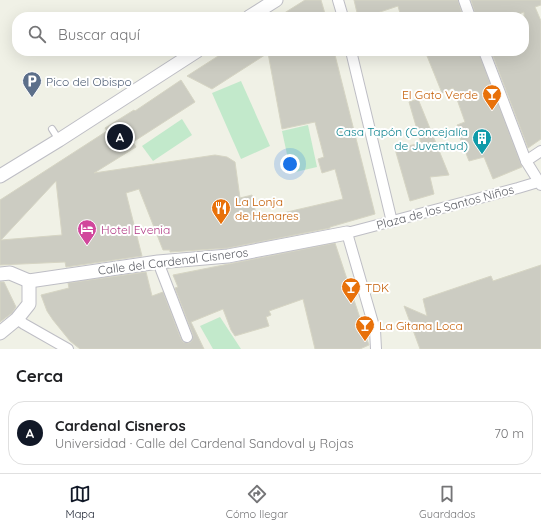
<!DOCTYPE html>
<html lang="es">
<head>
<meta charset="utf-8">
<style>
	body { margin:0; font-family:Quicksand,sans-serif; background:#f6f6f6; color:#202124 }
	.you { position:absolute; left:290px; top:164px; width:14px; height:14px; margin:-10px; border:3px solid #fff; border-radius:50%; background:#1a73e8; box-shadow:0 0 0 6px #1a73e833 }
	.badge { display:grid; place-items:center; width:26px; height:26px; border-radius:50%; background:#111827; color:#fff; font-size:13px; font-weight:700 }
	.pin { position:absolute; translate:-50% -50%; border:2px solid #fff; box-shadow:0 1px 4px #0006 }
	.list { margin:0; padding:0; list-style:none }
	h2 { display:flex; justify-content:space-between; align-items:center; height:52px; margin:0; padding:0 16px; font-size:17px }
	h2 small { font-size:13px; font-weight:400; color:#757577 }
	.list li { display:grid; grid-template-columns:26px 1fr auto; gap:12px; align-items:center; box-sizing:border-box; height:64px; margin:0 8px 8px; padding:0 8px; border:1px solid #e0e0e0; border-radius:16px }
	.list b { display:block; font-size:15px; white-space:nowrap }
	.list p { margin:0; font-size:13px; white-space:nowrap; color:#757577 }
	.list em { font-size:13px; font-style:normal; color:#757577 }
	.icon { flex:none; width:22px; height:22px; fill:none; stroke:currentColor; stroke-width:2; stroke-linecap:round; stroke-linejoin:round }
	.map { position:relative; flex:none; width:541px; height:349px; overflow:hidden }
	.search { position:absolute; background:#fff; box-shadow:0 4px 16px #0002; left:12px; right:12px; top:12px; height:44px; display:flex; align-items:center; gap:10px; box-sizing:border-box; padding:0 14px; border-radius:16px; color:#757577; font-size:15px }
	.sheet { height:124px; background:#fff }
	nav { display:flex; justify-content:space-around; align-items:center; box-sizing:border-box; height:56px; border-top:1px solid #e0e0e0; background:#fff; font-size:11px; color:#757577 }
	nav a { display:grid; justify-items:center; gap:2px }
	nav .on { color:#111827 }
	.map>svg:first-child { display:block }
	.green { fill:#c2e9cb }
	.building { fill:#ccccc2; stroke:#d6d5c4; fill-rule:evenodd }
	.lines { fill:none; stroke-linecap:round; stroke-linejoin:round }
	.service-casing { stroke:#bebec5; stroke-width:8 }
	.pedestrian-casing { stroke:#bebec5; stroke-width:12 }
	.minor-casing { stroke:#bebec5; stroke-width:15 }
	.service { stroke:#fff; stroke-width:6 }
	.pedestrian { stroke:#fff; stroke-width:10 }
	.minor { stroke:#fff; stroke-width:13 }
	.labels { text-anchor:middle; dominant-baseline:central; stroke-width:4; stroke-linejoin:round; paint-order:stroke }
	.service-label { font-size:12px; fill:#4e5e75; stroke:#fff; text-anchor:start }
	.food-label { font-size:12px; fill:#c56008; stroke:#fff; text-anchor:start }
	.culture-label { font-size:12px; fill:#0d838f; stroke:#fff; text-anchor:end }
	.street-label { font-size:12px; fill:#5e6067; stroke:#fff }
	.hotel-label { font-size:12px; fill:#b23c85; stroke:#fff; text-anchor:start }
</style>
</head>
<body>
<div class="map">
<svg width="541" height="349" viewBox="0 0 541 349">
	<rect width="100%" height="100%" fill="#f0f1e6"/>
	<g class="green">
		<polygon points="241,81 270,146 241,159 212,93"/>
		<polygon points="182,119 192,135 153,161 142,146"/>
		<polygon points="308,125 317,167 291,173 282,131"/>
		<polygon points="220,317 241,349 213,349 200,326"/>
	</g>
	<g class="building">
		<polygon points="305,0 321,0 326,17 278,17"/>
		<polygon points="354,0 458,0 463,17 401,17 398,6 365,17 358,17"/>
		<polygon points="471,0 541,0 541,5 535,7 541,21 541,139 528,148 491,51 524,51 524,12 511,17 476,17"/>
		<path d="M226,51h108l41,163 -45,13v1l-102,20 -58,4v-2h-7l-24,-61 -13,4 16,63 -76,11 -1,-5 -65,3v-65l107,-69 -2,-3 29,-18 1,1 46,-31 14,22 -62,40 3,5 -42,26 121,-18 12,2 8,5 5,36 12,-3 5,24 86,-20 -8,-30 -13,4 -4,-14 6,-2 -9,-35 -33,7 -14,-76 -56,36 -25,-13zM56,181l6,54 -61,5z"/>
		<polygon points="425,51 478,51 522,167 493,179 484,157 469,161 456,128 459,128 457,125 465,122 453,88 442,93"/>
		<polygon points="418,99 449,175 430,177 434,194 410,201 395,149 421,143 409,102"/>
		<polygon points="335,243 369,345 360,349 315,349 303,299 269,311 271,315 266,317 269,326 235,336 231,330 223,309 191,322 204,349 80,349 70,341 53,320 47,311 41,295 69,288 68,283 146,272 152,296 163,292 181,339 183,342 189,343 192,341 193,335 175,288 178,287 173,275"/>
		<polygon points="541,265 541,349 420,349 404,306 427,316 423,299 491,276 493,281"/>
		<polygon points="0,282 4,282 16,307 12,313 0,322"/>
	</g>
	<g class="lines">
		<g class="service-casing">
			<polyline id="service" points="52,129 59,140"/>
		</g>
		<g class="pedestrian-casing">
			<g id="pedestrian">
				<polyline points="338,0 343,17"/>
				<polyline points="464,0 470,17"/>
				<polyline points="351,51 392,222"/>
				<polyline points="484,51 526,161 541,185"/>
				<polyline points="526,161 541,151"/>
				<polyline points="158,262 187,337"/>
				<polyline points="17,319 24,324 68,349"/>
				<polyline points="376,349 375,330 347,233 518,188 538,182"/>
			</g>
		</g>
		<g class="minor-casing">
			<g id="minor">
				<polyline points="249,17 276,0"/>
				<polyline points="0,176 59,140 197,51"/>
				<polyline points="0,274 10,273 29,281 158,262 228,256 347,233"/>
				<polyline points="0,333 17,319 29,304 29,281"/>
			</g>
		</g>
		<use href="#service" class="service"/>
		<use href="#pedestrian" class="pedestrian"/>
		<use href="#minor" class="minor"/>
	</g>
	<defs>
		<g id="parking-pin" transform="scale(1)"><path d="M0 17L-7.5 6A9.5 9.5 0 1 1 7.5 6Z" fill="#5c6f8a" stroke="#fff"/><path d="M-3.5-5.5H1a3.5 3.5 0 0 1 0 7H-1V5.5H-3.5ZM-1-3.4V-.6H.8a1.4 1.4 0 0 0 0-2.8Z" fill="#fff"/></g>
		<g id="bar-pin" transform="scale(1)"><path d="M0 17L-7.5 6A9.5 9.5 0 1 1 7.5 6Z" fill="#e8710a" stroke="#fff"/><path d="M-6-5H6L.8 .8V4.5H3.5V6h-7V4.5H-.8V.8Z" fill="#fff"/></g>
		<g id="building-pin" transform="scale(1)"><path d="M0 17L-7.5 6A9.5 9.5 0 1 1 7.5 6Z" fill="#0f9aa8" stroke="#fff"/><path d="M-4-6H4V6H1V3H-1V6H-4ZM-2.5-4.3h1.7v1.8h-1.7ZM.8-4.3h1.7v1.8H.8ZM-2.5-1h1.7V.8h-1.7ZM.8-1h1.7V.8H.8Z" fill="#fff"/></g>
		<g id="restaurant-pin" transform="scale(1)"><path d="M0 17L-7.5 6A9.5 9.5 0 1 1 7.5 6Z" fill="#e8710a" stroke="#fff"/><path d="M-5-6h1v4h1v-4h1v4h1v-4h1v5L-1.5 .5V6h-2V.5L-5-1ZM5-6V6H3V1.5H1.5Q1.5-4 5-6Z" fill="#fff"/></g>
		<g id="hotel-pin" transform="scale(1)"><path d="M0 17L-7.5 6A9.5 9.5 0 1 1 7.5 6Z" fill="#d1479c" stroke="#fff"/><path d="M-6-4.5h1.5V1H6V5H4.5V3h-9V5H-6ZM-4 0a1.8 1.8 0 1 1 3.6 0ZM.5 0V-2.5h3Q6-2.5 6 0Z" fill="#fff"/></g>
	</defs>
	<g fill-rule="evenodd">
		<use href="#parking-pin" x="32" y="81"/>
		<use href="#bar-pin" x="492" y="94"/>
		<use href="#building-pin" x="482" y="138"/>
		<use href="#restaurant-pin" x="221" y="208"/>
		<use href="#hotel-pin" x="87" y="229"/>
		<use href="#bar-pin" x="351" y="287"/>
		<use href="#bar-pin" x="365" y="325"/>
	</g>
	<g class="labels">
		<g class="service-label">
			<text x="46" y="81">Pico del Obispo</text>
		</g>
		<g class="food-label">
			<text x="478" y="94" text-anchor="end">El Gato Verde</text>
			<text x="235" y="201">La Lonja<tspan x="235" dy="14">de Henares</tspan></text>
			<text x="365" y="287">TDK</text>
			<text x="379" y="325">La Gitana Loca</text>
		</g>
		<g class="culture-label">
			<text x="468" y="131">Casa Tapón (Concejalía<tspan x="468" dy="14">de Juventud)</tspan></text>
		</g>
		<g class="street-label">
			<text transform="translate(445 207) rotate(-15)">Plaza de los Santos Niños</text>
			<text transform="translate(173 261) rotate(-7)">Calle del Cardenal Cisneros</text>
		</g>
		<g class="hotel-label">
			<text x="101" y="229">Hotel Evenia</text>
		</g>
	</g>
</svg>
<div class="you"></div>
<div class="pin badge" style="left:120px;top:137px">A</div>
<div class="search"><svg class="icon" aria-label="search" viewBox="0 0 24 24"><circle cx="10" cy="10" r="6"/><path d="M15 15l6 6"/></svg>Buscar aquí</div>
</div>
<section class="sheet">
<h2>Cerca<small></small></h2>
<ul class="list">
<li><span class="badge">A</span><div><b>Cardenal Cisneros</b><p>Universidad · Calle del Cardenal Sandoval y Rojas</p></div><em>70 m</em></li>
</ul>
</section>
<nav>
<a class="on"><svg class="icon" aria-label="map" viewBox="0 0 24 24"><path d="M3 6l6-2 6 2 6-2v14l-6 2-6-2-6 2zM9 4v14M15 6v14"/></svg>Mapa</a>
<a><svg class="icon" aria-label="directions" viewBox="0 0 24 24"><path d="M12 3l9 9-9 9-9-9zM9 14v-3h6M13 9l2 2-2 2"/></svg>Cómo llegar</a>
<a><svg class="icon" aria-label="saved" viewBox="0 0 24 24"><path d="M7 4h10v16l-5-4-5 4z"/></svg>Guardados</a>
</nav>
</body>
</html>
